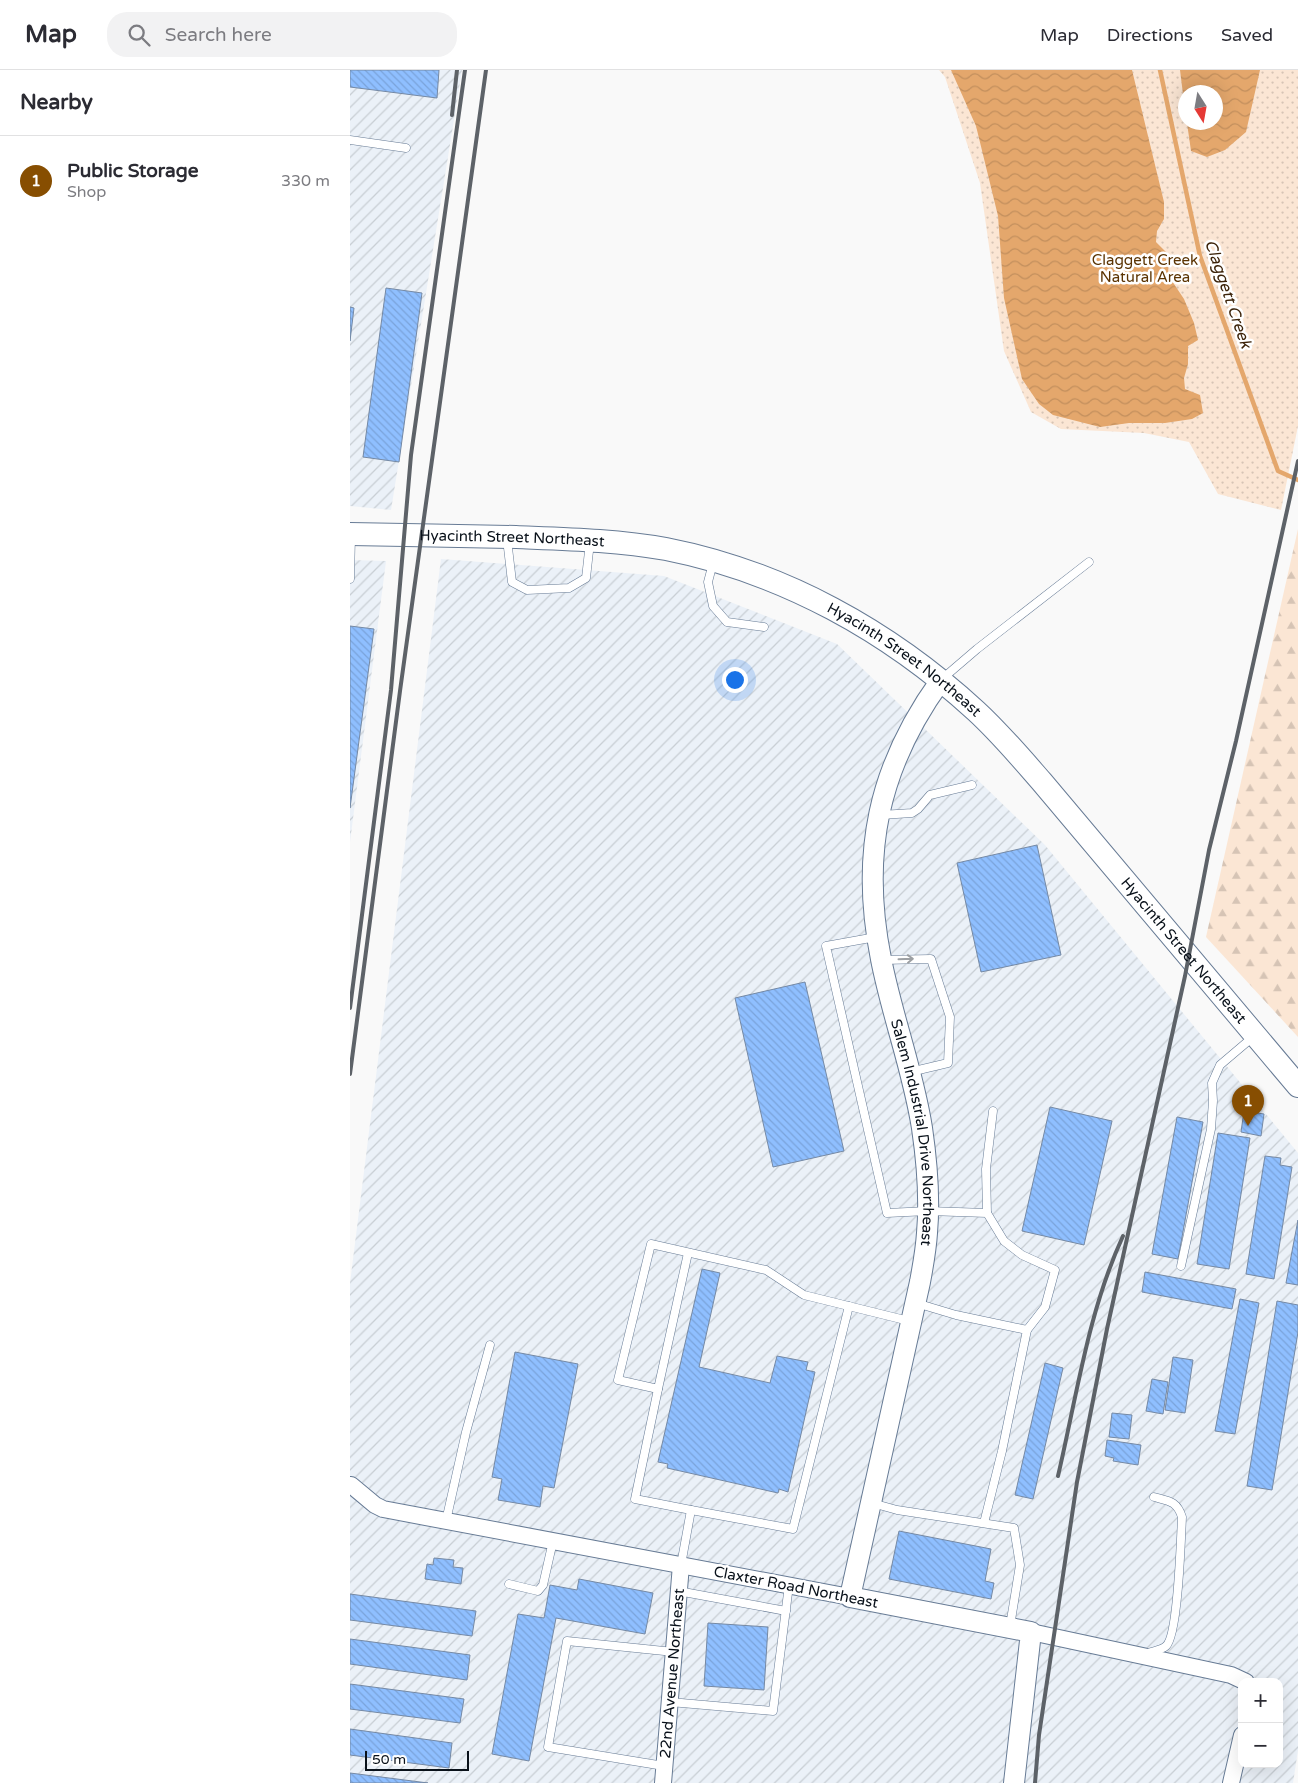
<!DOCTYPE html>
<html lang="en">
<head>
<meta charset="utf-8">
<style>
	body { margin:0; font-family:"Varela Round",sans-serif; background:#f2f2f3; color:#2b2b33 }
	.controls { position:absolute; right:15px; bottom:15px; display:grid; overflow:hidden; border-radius:10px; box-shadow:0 5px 20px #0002 }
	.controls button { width:45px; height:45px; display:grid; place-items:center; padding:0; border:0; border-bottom:1px solid #e1e1e2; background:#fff; color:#2b2b33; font:25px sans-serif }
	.compass { position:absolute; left:828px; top:15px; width:45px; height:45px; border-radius:50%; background:#fff; box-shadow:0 5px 20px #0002; rotate:169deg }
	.scale { position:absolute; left:15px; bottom:12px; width:104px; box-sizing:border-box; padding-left:5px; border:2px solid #09111a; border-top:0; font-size:14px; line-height:18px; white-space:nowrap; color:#09111a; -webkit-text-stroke:4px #fff; paint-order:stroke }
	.you { position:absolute; left:384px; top:609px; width:18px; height:18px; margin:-12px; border:4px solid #fff; border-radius:50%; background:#1a73e8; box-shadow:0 0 0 8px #1a73e833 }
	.badge { display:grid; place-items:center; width:32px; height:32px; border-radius:50%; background:#874e01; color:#fff; font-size:16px; font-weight:700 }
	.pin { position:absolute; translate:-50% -41px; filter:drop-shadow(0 1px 2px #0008) }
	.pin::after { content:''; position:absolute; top:26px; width:18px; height:15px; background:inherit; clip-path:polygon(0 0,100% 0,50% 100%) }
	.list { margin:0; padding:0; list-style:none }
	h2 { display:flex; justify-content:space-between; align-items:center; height:65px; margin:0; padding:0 20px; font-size:21px }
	h2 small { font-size:16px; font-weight:400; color:#7c7c81 }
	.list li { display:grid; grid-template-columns:32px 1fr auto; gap:15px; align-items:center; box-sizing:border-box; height:90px; padding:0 20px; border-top:1px solid #e1e1e2 }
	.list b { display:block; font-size:19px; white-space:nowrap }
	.list p { margin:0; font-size:16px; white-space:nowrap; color:#7c7c81 }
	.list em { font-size:16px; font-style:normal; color:#7c7c81 }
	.icon { flex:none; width:28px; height:28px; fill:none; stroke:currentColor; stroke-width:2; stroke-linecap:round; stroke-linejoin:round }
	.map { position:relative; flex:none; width:948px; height:1713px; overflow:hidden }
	header { display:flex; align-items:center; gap:30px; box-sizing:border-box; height:70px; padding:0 25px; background:#fff; border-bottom:1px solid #e1e1e2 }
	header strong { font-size:24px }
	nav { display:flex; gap:28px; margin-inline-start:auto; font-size:18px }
	.search { width:350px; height:45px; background:#f2f2f3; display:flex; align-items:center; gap:12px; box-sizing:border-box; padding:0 18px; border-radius:20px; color:#7c7c81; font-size:19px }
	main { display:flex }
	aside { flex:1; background:#fff }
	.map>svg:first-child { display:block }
	.industrial { fill:url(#industrial-furrows); fill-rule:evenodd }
	.forest { fill:url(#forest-firs) }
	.park { fill:url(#park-dots); fill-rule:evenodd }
	.water { fill:url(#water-waves) }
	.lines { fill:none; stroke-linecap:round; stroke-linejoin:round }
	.stream { stroke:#e4a76c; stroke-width:4.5 }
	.building { fill:url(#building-back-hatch); stroke:#7589a4 }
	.service-casing { stroke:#677b95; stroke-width:9 }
	.minor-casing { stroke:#677b95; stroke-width:18 }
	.tertiary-casing { stroke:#677b95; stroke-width:22 }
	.secondary-casing { stroke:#677b95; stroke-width:24 }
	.service { stroke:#fff; stroke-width:8 }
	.minor { stroke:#fff; stroke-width:16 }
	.tertiary { stroke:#fff; stroke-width:20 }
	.secondary { stroke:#fff; stroke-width:22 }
	.rail { stroke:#5d6268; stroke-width:4 }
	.oneway { stroke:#9da0a3 }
	.labels { text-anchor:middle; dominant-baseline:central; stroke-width:5; stroke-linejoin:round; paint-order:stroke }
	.park-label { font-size:15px; fill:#5b3403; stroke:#fff }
	.street-label { font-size:15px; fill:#09111a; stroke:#fff }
	.water-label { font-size:16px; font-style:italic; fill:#3c2309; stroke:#fff }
</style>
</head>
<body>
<header>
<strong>Map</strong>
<div class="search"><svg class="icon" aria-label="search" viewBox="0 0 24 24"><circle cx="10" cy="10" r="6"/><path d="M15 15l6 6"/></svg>Search here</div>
<nav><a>Map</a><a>Directions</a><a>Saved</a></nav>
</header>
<main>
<aside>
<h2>Nearby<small></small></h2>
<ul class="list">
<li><span class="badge">1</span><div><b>Public Storage</b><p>Shop</p></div><em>330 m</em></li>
</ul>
</aside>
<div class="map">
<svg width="948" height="1713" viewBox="0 0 948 1713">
	<defs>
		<pattern id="industrial-furrows" width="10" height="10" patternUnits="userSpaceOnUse" patternTransform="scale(1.25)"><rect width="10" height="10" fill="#ebf1f8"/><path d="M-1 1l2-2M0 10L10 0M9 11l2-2" fill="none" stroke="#c8ced4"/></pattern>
		<pattern id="forest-firs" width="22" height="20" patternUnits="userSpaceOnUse" patternTransform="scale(1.25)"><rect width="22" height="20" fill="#fbe6d4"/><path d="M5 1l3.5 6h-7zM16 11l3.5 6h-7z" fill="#d6c4b5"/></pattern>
		<pattern id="park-dots" width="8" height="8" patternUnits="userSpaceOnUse" patternTransform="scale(1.25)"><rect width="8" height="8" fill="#fbe6d4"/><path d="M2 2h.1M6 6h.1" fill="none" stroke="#d6c4b5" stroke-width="1.8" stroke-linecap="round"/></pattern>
		<pattern id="water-waves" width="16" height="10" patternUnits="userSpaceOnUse" patternTransform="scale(1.25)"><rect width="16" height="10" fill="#e4a76c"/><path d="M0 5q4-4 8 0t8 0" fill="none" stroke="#c28f5d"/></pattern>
		<pattern id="building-back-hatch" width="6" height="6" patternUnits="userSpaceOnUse" patternTransform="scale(1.25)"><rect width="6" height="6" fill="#8fbfff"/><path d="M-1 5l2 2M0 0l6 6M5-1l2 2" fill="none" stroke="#7aa3da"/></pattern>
	</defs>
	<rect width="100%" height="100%" fill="#f9f9f9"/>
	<g class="industrial">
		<polygon points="0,0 112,0 41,440 0,436"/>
		<path d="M91,489l223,17 173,68 208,201 253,308v597l-5,33h-943v-500zM892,1612h37v82h-37z"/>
		<polygon points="0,490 36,491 0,772"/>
	</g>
	<polygon class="forest" points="948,459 948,967 856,867"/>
	<path class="park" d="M589,0h359v356l-17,84 -63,-16 -29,-52 -45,-9 -83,-4 -30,-17 -27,-61 -24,-168 -35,-106zM836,22h30v30h-30z"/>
	<g class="water">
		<polygon points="601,0 782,0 814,132 814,149 807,161 806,172 819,185 818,205 834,229 844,253 848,270 838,276 838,294 834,308 835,319 850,325 853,343 842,349 815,353 779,353 750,357 703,345 689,334 672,309 654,228 648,146 626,56"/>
		<polygon points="830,0 910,0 896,62 875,80 857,87 841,81 837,53 866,52 866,22 836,22 835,40"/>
	</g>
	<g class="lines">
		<polyline class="stream" points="810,0 850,186 928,401 948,410"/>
	</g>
	<g class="building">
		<polygon points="0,0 89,0 87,28 0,17"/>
		<polygon points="36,218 72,223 49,392 13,387"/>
		<polygon points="0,237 4,238 0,271"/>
		<polygon points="0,556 24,559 0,738"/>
		<polygon points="687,775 711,885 631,902 607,793"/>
		<polygon points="455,912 494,1081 423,1097 385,928"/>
		<polygon points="700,1037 762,1051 734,1175 672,1161"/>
		<polygon points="894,1041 914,1044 911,1066 891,1062"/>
		<polygon points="827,1047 853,1052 828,1189 802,1184"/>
		<polygon points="868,1063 900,1068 879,1199 847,1194"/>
		<polygon points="915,1086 931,1088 930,1095 942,1097 924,1209 896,1204"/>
		<polygon points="948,1150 948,1215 936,1213"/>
		<polygon points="352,1199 370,1203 349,1297 420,1313 427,1286 458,1292 456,1300 465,1302 438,1422 429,1419 428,1423 317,1398 318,1394 308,1392"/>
		<polygon points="795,1202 886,1219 882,1239 792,1222"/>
		<polygon points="890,1229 909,1233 885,1364 865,1361"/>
		<polygon points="927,1231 948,1235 948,1262 922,1420 897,1416"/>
		<polygon points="165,1282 228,1294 204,1418 193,1416 190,1437 148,1430 152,1409 142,1407"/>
		<polygon points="823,1287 843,1290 835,1343 815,1340"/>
		<polygon points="695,1293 713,1298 683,1429 665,1425"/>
		<polygon points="802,1309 818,1312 813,1344 796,1341"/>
		<polygon points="762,1343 782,1345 779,1369 759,1367"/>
		<polygon points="757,1370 791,1375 788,1395 763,1391 764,1388 755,1386"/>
		<polygon points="549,1461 641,1479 635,1511 644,1513 641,1529 539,1509"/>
		<polygon points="84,1488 104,1490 103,1497 113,1498 111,1514 75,1509 77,1494 83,1495"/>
		<polygon points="229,1509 303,1523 295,1564 206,1548 179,1691 142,1684 168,1544 194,1548 200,1515 227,1520"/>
		<polygon points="0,1524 126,1541 122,1566 0,1550"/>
		<polygon points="358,1553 418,1557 414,1620 354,1616"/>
		<polygon points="0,1569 120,1585 117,1610 0,1594"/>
		<polygon points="0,1614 114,1629 110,1653 0,1639"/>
		<polygon points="0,1659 102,1673 99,1698 0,1685"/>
		<polygon points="0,1703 78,1713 0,1713"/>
	</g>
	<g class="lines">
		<g class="service-casing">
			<g id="service">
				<polyline points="0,70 56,78"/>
				<polyline points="157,469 162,512 177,520 219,518 236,508 240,472"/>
				<polyline points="363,493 358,512 363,536 377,552 414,557"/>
				<polyline points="0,509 1,466"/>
				<polyline points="592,609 627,579 739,492"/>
				<polyline points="531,745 562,743 568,739 580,725 622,715"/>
				<polyline points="526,867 476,876 537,1143 578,1141 637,1143 654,1171 672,1185 705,1200 695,1237 677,1260"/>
				<polyline points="531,890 581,889 600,947 598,993 560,1002"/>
				<polyline points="637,1143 636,1099 643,1041"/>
				<polyline points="338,1183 308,1319 268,1310 301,1174 416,1200 454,1225 559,1251"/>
				<polyline points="831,1196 861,1059 863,1031 862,1013 870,995 903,967"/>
				<polyline points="566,1233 606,1245 677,1260 652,1381 634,1453"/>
				<polyline points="308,1319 285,1429 341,1440 331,1495"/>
				<polyline points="522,1433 547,1440 664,1458 670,1495 660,1556"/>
				<polyline points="341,1440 443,1459 499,1236"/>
				<polyline points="96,1451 116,1362 140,1275"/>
				<polyline points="159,1514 188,1521 193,1515 203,1471"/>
				<polyline points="328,1521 436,1541"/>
				<path d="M798,1583c5,-2 14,-3 18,-7 12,-10 15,-109 16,-129 -5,-16 -13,-16 -28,-20"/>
				<polyline points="320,1632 423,1641 439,1515"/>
				<polyline points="314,1696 198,1677 217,1571 324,1582"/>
			</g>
		</g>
		<g class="minor-casing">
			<g id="minor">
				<polyline points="1,1415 25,1435 33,1439 500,1527"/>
				<polyline points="681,1562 881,1605 896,1612"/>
				<path id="s1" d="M313,1713l18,-218"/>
				<polyline points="881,1713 892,1665"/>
			</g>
		</g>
		<g class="tertiary-casing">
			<g id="tertiary">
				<path id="s2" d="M591,610c-63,87 -81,174 -60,279 11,57 32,111 41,169 5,34 8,70 5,105 -1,16 -4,33 -7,49l-70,315 181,35 -17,151"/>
			</g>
		</g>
		<g class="secondary-casing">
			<g id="secondary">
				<path id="s3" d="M0,464c55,1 111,2 166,3 50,2 100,3 150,12 117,23 223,82 310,162 24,22 45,47 66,71l256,304"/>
			</g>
		</g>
		<use href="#service" class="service"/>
		<use href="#minor" class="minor"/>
		<use href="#tertiary" class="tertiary"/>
		<use href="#secondary" class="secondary"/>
		<g class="rail">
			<polyline points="102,45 107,0"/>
			<polyline points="0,938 41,620 61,385 115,0"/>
			<polyline points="0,1004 50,621 136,0"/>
			<path d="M708,1406c19,-81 30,-164 65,-240"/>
			<polyline points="685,1713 689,1665 727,1412 757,1259 835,906 859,780 886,671 948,391"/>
		</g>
	</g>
	<defs><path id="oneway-shaft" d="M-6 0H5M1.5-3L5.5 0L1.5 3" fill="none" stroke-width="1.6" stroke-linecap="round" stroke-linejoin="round" transform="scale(1.25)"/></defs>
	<use class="oneway" href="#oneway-shaft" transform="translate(556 889) rotate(-2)"/>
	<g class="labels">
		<g class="park-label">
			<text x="795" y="190">Claggett Creek<tspan x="795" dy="17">Natural Area</tspan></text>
		</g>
		<g class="street-label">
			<text stroke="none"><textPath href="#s3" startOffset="162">Hyacinth Street Northeast</textPath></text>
			<text stroke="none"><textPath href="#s3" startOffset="582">Hyacinth Street Northeast</textPath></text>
			<text stroke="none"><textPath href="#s3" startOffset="988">Hyacinth Street Northeast</textPath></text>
			<text stroke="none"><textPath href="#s2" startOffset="472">Salem Industrial Drive Northeast</textPath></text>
			<text transform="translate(446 1517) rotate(11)">Claxter Road Northeast</text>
			<text stroke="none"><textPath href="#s1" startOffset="110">22nd Avenue Northeast</textPath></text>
		</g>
		<g class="water-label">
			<text transform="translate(878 224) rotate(71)">Claggett Creek</text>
		</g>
	</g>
</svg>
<div class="controls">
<button>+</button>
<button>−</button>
</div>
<svg class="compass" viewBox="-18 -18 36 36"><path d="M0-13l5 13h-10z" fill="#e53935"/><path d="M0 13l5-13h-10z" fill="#7c7c81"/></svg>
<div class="scale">50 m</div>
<div class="you"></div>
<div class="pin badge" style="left:898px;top:1056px">1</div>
</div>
</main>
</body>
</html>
